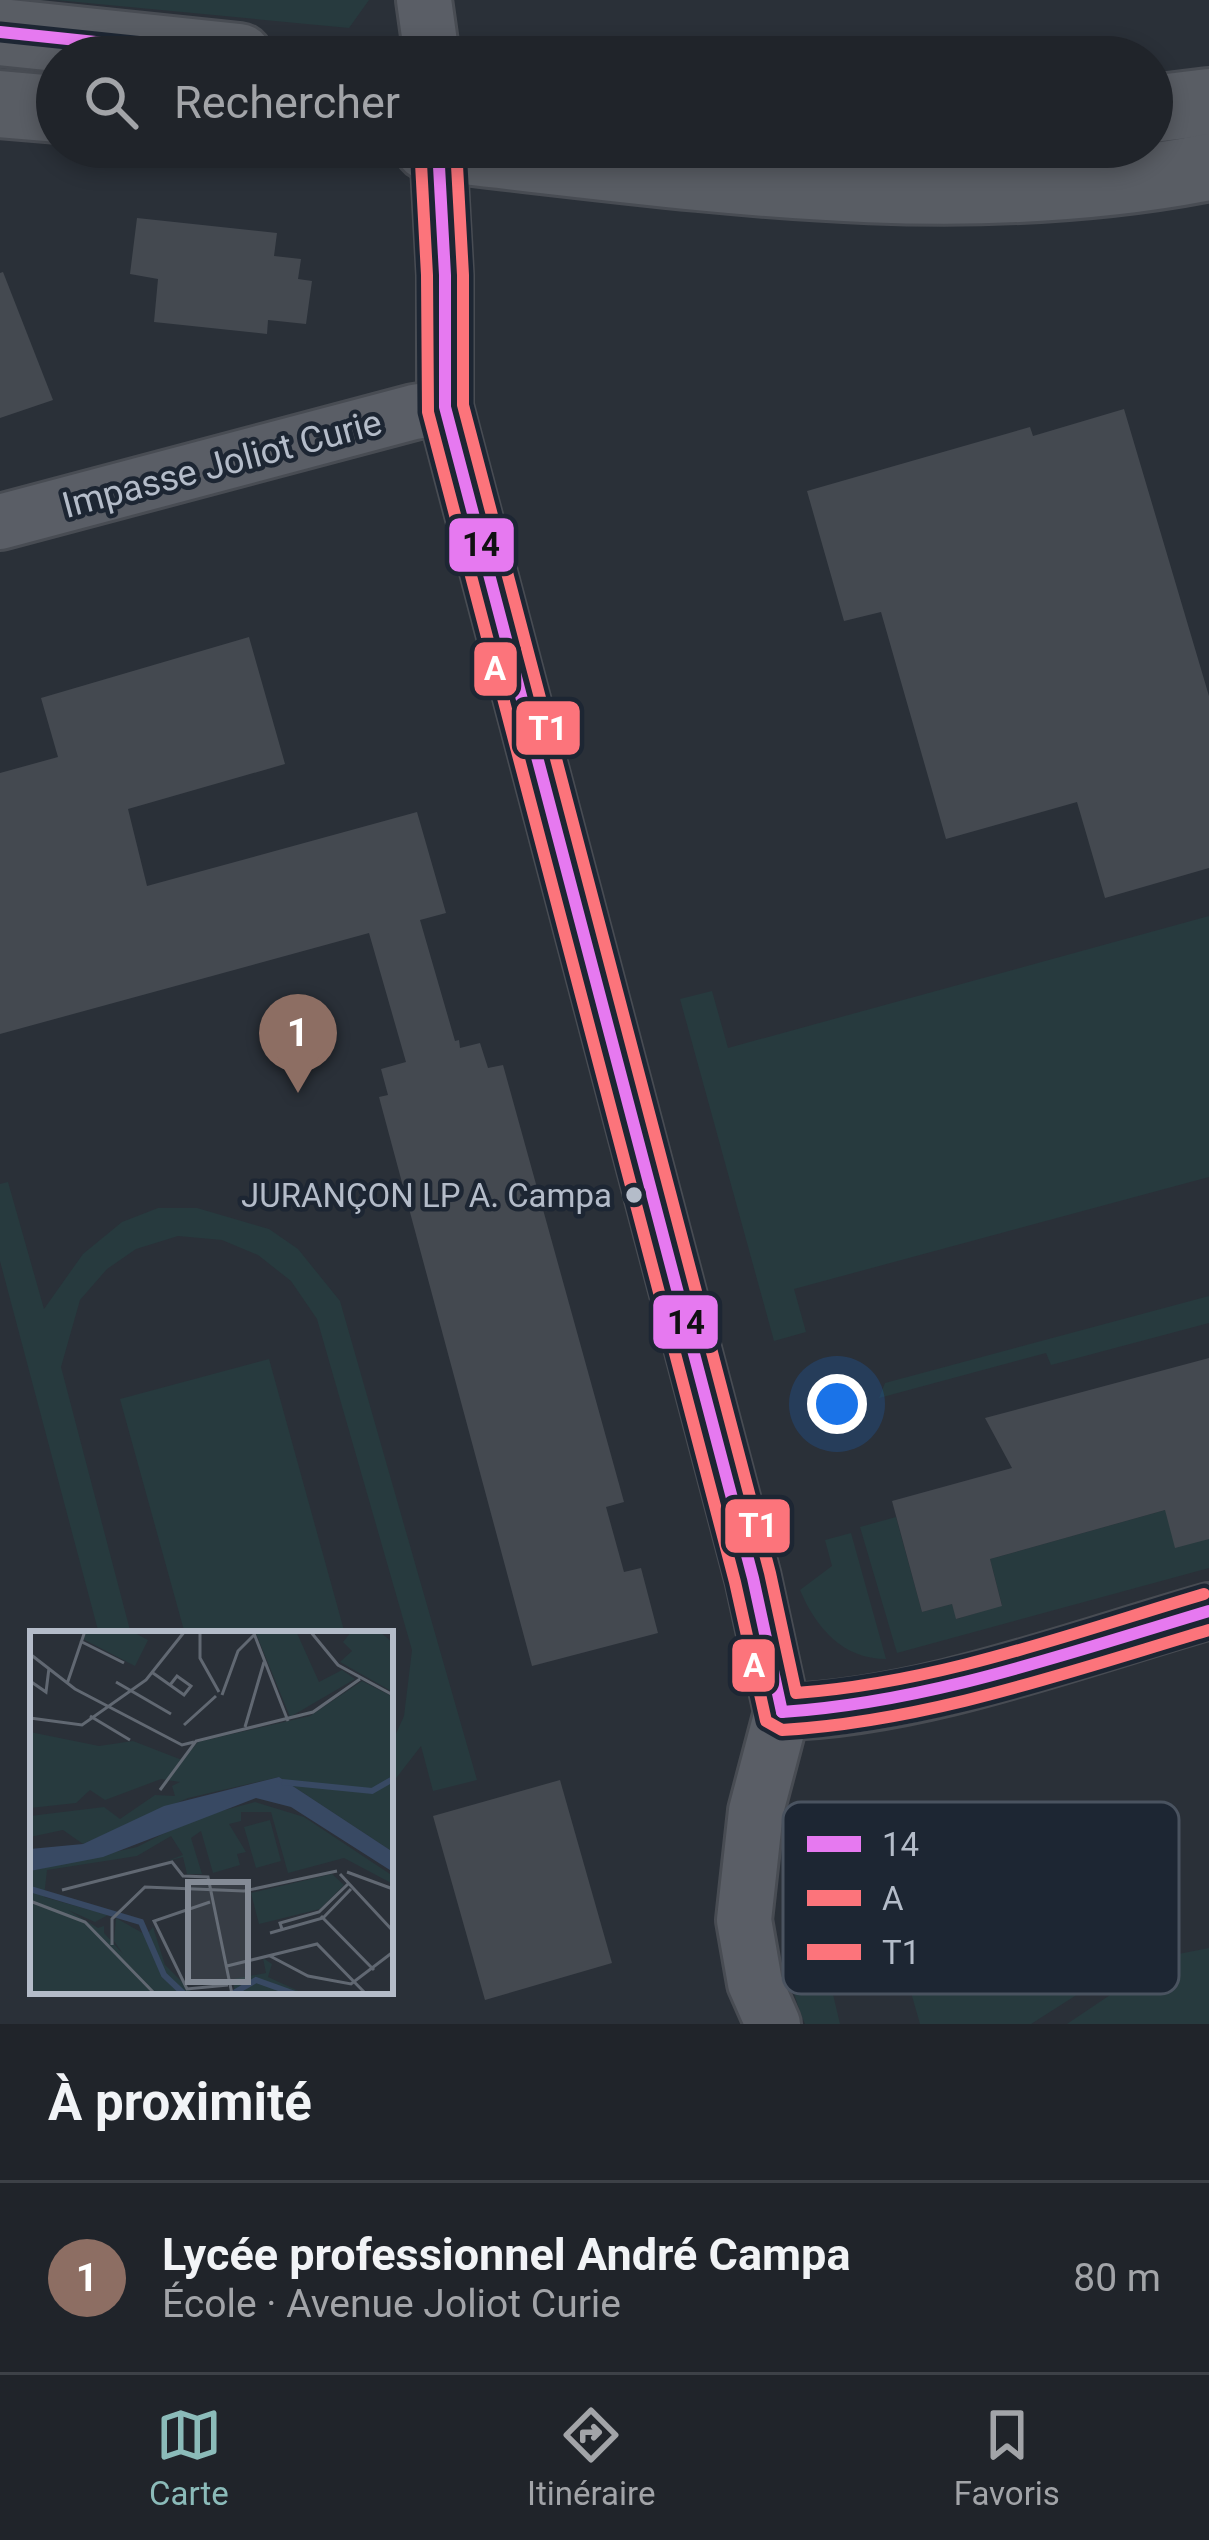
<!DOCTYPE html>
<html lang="fr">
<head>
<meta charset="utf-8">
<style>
	body { margin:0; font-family:Roboto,sans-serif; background:#2d3036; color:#f1f3f6 }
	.you { position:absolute; left:837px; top:1404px; width:42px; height:42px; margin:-30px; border:9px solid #fff; border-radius:50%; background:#1a73e8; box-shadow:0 0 0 18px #1a73e833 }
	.badge { display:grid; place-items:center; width:78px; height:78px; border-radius:50%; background:#8bbbb9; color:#fff; font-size:39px; font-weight:700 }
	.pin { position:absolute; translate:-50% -99px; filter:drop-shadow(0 3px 6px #0008) }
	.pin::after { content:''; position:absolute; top:63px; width:42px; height:36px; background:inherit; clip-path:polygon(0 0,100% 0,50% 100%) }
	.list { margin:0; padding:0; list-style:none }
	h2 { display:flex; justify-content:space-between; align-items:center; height:156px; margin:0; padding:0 48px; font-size:51px }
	h2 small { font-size:39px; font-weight:400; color:#a2a4a8 }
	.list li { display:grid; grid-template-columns:78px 1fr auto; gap:36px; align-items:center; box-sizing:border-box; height:192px; padding:0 48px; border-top:3px solid #3d4147 }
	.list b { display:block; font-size:45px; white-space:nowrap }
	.list p { margin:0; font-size:39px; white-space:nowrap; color:#a2a4a8 }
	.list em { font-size:39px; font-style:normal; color:#a2a4a8 }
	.icon { flex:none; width:66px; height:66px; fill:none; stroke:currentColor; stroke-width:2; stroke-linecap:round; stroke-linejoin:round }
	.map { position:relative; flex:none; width:1209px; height:2024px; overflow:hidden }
	.search { position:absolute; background:#20242a; box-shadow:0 6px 18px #0003; left:36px; right:36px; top:36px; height:132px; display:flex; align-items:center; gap:30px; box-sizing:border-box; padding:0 42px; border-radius:66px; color:#a2a4a8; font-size:45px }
	.sheet { height:348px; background:#20242a }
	nav { display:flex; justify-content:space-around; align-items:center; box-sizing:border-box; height:168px; border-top:3px solid #3d4147; background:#20242a; font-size:33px; color:#a2a4a8 }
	nav a { display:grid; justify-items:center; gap:6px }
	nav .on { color:#8bbbb9 }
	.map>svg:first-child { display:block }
	.green { fill:#273a3e }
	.building { fill:#444950 }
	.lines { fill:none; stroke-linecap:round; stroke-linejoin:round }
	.street-casing { stroke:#484c53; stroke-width:60 }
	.secondary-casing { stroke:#484c53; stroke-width:72 }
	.street { stroke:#5a5e66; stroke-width:54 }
	.secondary { stroke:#595d64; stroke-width:66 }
	.bus-1-casing { stroke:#1d2633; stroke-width:21 }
	.bus-2-casing { stroke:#1d2633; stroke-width:21 }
	.bus-3-casing { stroke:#1d2633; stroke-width:21 }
	.bus-1 { stroke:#e679f0; stroke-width:12 }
	.bus-2 { stroke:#fc747b; stroke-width:12 }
	.bus-3 { stroke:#fc747b; stroke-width:12 }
	.bus-dot { fill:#b4bcc9; stroke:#1d2633; stroke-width:4.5 }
	.labels { text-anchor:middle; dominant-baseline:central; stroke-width:9; stroke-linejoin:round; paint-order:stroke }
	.bus-label { font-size:33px; fill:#b4bcc9; stroke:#1d2633; text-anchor:end }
	.street-label { font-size:36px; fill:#b4bcc9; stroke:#1d2633 }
	.inset-river { fill:none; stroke:#384963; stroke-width:6 }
	.inset-road { fill:none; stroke:#616872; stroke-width:3 }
	.view { fill:#848b96; fill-opacity:0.15; stroke:#848b96; stroke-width:6 }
	.inset-edge { fill:none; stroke:#b4bcc9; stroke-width:6 }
	.key { fill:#1d2633; stroke:#4a5360; stroke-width:3 }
	.key-label { font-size:33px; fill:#b4bcc9 }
	.line-badge { stroke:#1d2633; stroke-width:4.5 }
	.badge-label { font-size:33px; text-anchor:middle; font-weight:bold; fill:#fff }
	.pale-badge-label { font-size:33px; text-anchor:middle; font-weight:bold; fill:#111 }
</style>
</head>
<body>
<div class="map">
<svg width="1209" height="2024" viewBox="0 0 1209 2024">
	<rect width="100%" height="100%" fill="#2a3038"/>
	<g class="green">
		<polygon points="56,0 369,0 349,28"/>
		<polygon points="1209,916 1209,1177 794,1289 806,1332 774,1341 680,999 712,991 728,1048"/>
		<polygon points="8,1182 44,1309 83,1254 122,1222 158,1208 197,1208 269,1229 298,1249 340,1301 477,1780 433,1791 421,1746 390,1786 390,1747 404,1716 412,1650 317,1319 291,1281 258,1255 222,1240 178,1236 136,1249 107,1269 80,1300 61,1367 131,1634 99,1634 0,1261 0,1184"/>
		<polygon points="1209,1296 1209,1323 1051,1365 1046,1353 879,1398 885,1383"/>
		<polygon points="269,1359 345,1634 185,1634 120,1399"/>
		<polygon points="1165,1510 1209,1539 1209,1568 897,1653 860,1527 896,1517 922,1612 952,1604 957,1619 1002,1605 990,1559"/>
		<path d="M851,1533l35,126c-43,0 -70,-31 -86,-69l32,-24 -7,-26z"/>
		<path d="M792,1830l8,25 40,169h-35c-25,-58 -30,-133 -13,-194z"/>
		<polygon points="1159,1887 1174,1940 1155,1945 1031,2024 920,2024 902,1961"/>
		<polygon points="1209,1948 1209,2024 1067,2024 1168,1956"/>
	</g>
	<g class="building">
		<polygon points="137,218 277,233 274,256 301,259 298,279 312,281 306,324 268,320 267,334 154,322 158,279 130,274"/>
		<polygon points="3,272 53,400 0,418 0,273"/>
		<polygon points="1124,409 1209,696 1209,868 1105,898 1077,802 946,839 881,612 844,621 807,491 1030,427 1033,436"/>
		<polygon points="249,637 285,764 128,809 147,886 417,812 446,913 420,920 455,1041 459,1040 460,1048 480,1043 488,1068 503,1065 624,1502 606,1507 624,1572 641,1568 658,1633 532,1666 379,1097 388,1095 381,1069 406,1062 369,933 0,1034 0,773 58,757 41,698"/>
		<polygon points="1209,1358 1209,1539 1175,1548 1165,1510 990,1559 1002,1606 956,1619 952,1604 922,1612 892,1501 1012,1468 985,1418"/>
		<polygon points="560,1780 612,1963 485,2000 433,1816"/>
	</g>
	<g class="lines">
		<g class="street-casing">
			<g id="street">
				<polyline points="424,0 432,57"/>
				<polyline points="438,147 445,275 445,407 753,1578 782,1712 756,1811 744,1920 755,1983 773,2024"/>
				<polyline points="0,522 414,412 445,407"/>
				<path d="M782,1712c137,-3 294,-63 427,-101"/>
			</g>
		</g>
		<g class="secondary-casing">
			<g id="secondary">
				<polyline points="0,32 239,57"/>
				<polyline points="0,104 57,109"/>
				<polyline points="1152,109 1209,102"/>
				<path d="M428,147c257,28 524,71 781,20"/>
			</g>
		</g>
		<use href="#street" class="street"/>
		<use href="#secondary" class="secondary"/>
		<g class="bus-1-casing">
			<g id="bus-1">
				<polyline points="0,32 239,57"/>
				<polyline points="438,148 445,275 445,407 753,1578 782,1712"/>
				<path d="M782,1712c148,-10 286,-59 427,-101"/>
			</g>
		</g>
		<g class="bus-2-casing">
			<path id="bus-2" d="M421,163l6,112 1,137 307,1170 31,139 16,9c147,-9 286,-58 427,-100"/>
		</g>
		<g class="bus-3-casing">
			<path id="bus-3" d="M456,147l7,128v130l307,1168 26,120c141,-10 274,-59 408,-99"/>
		</g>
		<use href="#bus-1" class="bus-1"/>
		<use href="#bus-2" class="bus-2"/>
		<use href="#bus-3" class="bus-3"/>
	</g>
	<circle class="bus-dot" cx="634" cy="1195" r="10"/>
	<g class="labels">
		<g class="bus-label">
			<text x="612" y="1195">JURANÇON LP A. Campa</text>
		</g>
		<g class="street-label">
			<text transform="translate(222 464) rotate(-15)">Impasse Joliot Curie</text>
		</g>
	</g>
	<g transform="translate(30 1631)">
		<rect width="363" height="363" fill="#2a3038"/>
		<path d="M57,0h44l17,9 -13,26 -52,-27zM225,0h41l23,51 23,-12 13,9 -65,38zM322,0h27l14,12v49l-53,-30 12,-11 -9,-9zM332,50l31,16v155l-114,-75 -91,21 -105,46 -20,-14 -33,7v-21l74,-9 16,12 35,-24 20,1 -3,-10 8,-4 -19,-3 -56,21 -15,-10 -14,13 -46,5v-76l69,14 34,-5 49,19 16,-18 112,-26zM225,171l49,15 89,59v8l-49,-26 -56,15 -17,-61h-30v9l-12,3 17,28 -9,2 3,11 -27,8 -12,-42 -10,7 11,36h-15l-4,-17 -16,4 16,-6 -12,-19 -34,20 -90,14 -3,27 64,18 -13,7 -27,-12 30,18 6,-2v7l19,21 -9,-13 2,-23 30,17 7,-8 12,38 29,29h-164v-123l107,-24 58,-29zM240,189l11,41 -25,7 -12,-41zM302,243l12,11 -24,24 -61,15 -8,-31zM233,327l9,6 -4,13 37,17h-70l-2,-15 33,-6z" fill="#273a3e"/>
		<path d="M249,146l114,75v20l-102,-65 -35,-9 -153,59 -73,14v-22l53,-5 81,-38z" fill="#384963"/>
		<path class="inset-river" d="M252,151l90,9 21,-12M0,258l111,33 23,53 20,19M202,363l24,-14 39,14"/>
		<path class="inset-road" d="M170,0v27l19,34M223,0l35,90M280,0l28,34 55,30M50,10l44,22M0,23l45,35 107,56 12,-3M123,42l31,22 7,-9 -14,-10 -7,9M0,50l16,11 3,-24M86,51l55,32M37,53l18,-53M192,64l16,-44 16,-16M60,85l40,24M0,87l52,7 64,-45 39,-49M154,94l32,-29M215,96l19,-65M130,159l36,-49 117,-29 47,-33M317,241l46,17M310,243l53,57M32,259l110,-28 11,14 25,1 24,117M0,270l55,21 70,72M180,271l-56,19 33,68 41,-4M291,285l53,54M252,298l-2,-6 39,-11 29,-28M240,302l53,-15 28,-29M82,314v-26l33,-32 99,4 93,-20M240,325l38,20 43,8 42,-32M197,335l90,-22 49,50"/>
		<path class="view" d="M158,251h60v100h-60z"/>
		<rect width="363" height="363" class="inset-edge"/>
	</g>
	<rect x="783" y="1802" width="396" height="192" rx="18" class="key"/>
	<rect x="807" y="1836" width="54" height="16" fill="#e679f0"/>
	<rect x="807" y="1890" width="54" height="16" fill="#fc747b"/>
	<rect x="807" y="1944" width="54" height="16" fill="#fc747b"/>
	<g class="key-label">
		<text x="882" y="1856">14</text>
		<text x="882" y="1910">A</text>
		<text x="882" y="1964">T1</text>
	</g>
	<g class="line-badge">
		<rect x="447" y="516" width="69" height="58" rx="12" fill="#e679f0"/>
		<rect x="472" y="640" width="47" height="58" rx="12" fill="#fc747b"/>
		<rect x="514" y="699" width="68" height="58" rx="12" fill="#fc747b"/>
		<rect x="651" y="1293" width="69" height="58" rx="12" fill="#e679f0"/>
		<rect x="723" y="1497" width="69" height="58" rx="12" fill="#fc747b"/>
		<rect x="730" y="1637" width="47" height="57" rx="12" fill="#fc747b"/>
	</g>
	<g class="badge-label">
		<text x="495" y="680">A</text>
		<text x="548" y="740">T1</text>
		<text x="758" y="1537">T1</text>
		<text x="754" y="1677">A</text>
	</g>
	<g class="pale-badge-label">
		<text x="481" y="556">14</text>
		<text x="686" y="1334">14</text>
	</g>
</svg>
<div class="you"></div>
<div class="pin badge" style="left:298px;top:1093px;background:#8d6e63">1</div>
<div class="search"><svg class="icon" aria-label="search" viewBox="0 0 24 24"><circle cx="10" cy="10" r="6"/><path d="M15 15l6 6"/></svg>Rechercher</div>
</div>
<section class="sheet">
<h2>À proximité<small></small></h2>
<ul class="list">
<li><span class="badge" style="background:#8d6e63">1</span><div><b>Lycée professionnel André Campa</b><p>École · Avenue Joliot Curie</p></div><em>80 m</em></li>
</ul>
</section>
<nav>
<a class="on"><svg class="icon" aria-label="map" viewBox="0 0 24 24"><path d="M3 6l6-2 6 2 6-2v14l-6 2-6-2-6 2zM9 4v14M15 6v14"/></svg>Carte</a>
<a><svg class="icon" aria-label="directions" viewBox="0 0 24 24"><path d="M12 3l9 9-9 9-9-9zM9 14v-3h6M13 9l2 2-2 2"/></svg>Itinéraire</a>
<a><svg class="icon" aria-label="saved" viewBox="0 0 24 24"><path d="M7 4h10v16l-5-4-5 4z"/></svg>Favoris</a>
</nav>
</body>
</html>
